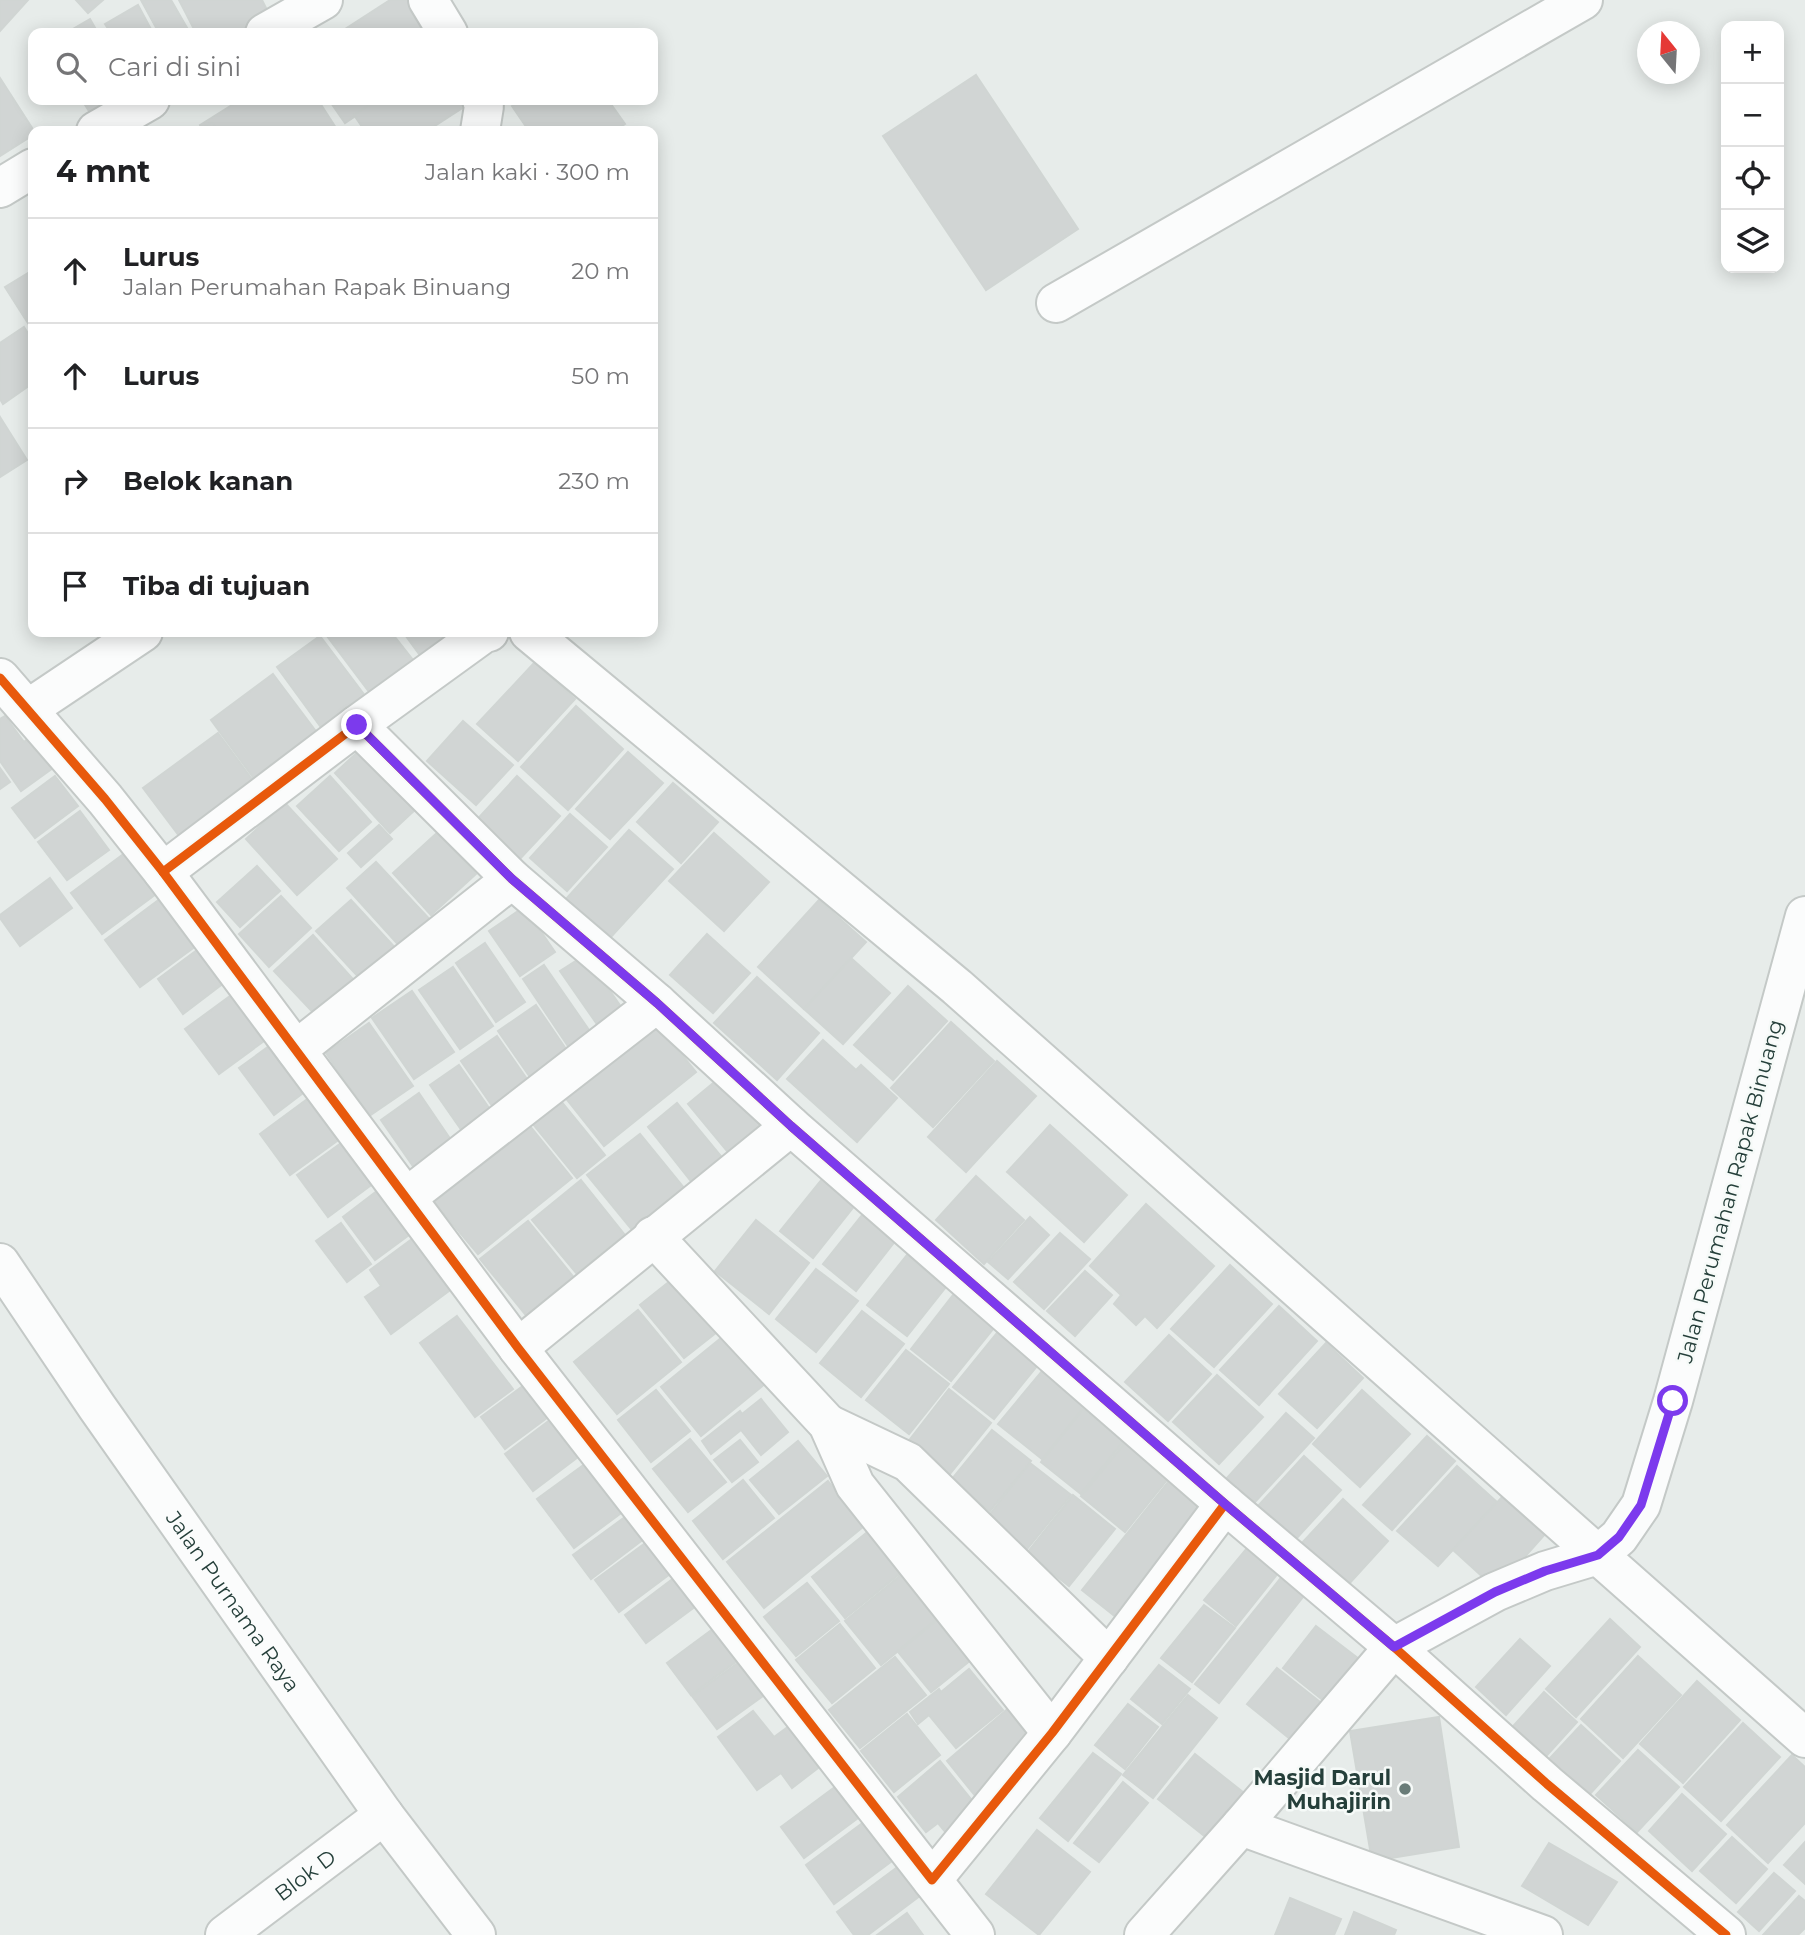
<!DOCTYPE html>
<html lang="id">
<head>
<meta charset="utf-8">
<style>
	body { margin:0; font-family:Montserrat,sans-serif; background:#f6f6f6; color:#202124 }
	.controls { position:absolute; right:21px; top:21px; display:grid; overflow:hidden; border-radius:14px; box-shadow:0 4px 18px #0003 }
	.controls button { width:63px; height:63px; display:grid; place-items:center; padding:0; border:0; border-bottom:2px solid #e0e0e0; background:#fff; color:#202124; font:35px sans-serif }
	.compass { position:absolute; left:1637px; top:21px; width:63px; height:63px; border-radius:50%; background:#fff; box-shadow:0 4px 18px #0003; rotate:342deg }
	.stop { position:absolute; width:21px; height:21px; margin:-16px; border:5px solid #7c3aed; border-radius:50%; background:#fff }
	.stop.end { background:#7c3aed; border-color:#fff; box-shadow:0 2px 7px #0008 }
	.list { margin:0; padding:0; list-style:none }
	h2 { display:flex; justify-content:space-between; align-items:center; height:91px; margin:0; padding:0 28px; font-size:30px }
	h2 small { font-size:23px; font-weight:400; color:#757577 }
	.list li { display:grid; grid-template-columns:46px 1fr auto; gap:21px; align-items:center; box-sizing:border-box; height:105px; padding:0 28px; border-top:2px solid #e0e0e0 }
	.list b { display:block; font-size:26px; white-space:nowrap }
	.list p { margin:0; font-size:23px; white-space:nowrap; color:#757577 }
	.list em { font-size:23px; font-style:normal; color:#757577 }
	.icon { flex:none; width:38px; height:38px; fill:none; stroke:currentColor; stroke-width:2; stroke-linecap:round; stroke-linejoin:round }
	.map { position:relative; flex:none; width:1805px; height:1935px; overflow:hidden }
	.search { position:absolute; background:#fff; box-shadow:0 4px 18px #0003; left:28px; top:28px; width:630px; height:77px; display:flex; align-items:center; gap:18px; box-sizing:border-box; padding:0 24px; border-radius:14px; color:#757577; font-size:26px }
	.panel { position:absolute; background:#fff; box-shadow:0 4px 18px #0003; left:28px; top:126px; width:630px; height:511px; border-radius:14px }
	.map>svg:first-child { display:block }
	.building { fill:#d1d5d4; stroke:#d0d5d3; stroke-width:2 }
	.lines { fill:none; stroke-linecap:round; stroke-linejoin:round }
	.street-casing { stroke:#c4c9c7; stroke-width:42 }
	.street { stroke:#fbfcfc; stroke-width:38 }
	.cycleway-casing { stroke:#f6faf8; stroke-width:13 }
	.cycleway { stroke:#e8590c; stroke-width:9 }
	.route { stroke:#7c3aed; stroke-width:9 }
	.poi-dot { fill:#697c78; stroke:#f6faf8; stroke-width:2.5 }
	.labels { text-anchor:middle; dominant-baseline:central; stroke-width:5; stroke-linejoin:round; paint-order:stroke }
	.street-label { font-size:21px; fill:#253f3a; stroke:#f6faf8 }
	.poi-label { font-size:21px; font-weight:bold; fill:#253f3a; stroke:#f6faf8; text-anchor:end }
</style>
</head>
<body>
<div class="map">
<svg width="1805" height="1935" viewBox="0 0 1805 1935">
	<rect width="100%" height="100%" fill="#e7ecea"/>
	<g class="building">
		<polygon points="0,0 28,0 0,31"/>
		<polygon points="76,0 103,0 88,13"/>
		<polygon points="141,0 171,0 190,33 159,33"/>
		<polygon points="179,0 262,0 274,24 255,33 196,33"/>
		<polygon points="390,0 414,0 437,33 339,33"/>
		<polygon points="138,5 153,33 111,33 105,24"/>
		<polygon points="90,19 98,33 66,33"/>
		<polygon points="976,75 1078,229 986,290 883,136"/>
		<polygon points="0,78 34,131 33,135 0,156"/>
		<polygon points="82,100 120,100 92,116"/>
		<polygon points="240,100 318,100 338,131 203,131 200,125"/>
		<polygon points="329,100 379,100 345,123"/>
		<polygon points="377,100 463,100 467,105 427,131 365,131 354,115"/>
		<polygon points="521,100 608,100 625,124 614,131 529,131 512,106"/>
		<polygon points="212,122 218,131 198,131"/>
		<polygon points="33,270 33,331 5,287"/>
		<polygon points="24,327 33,341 33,383 3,404 0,399 0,343"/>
		<polygon points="0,417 27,460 0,477"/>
		<polygon points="324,632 391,632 417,665 373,697"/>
		<polygon points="403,632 457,632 422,658"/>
		<polygon points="320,636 366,697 323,730 277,667"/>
		<polygon points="535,662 575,699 518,761 477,724"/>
		<polygon points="273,674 321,738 258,784 211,720"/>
		<polygon points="576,706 623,749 568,810 521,767"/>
		<polygon points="5,716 24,742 30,737 53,768 21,791 0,761 0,719"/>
		<polygon points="463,721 513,765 476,805 427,761"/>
		<polygon points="218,733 257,786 183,841 143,788"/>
		<polygon points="361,749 416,809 390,833 335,773"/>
		<polygon points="628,752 663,783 610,839 576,809"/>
		<polygon points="0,768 10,782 0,789"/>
		<polygon points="55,776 78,806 35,838 12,808"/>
		<polygon points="330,776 371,822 339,851 297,806"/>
		<polygon points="517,776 560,816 516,863 473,824"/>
		<polygon points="673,783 718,822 681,863 637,822"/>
		<polygon points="285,803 337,859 297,895 246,839"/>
		<polygon points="80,811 109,850 67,880 38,842"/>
		<polygon points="570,814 607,847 567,891 530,858"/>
		<polygon points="379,825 392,839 361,867 348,853"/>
		<polygon points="629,830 673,869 609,939 566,899"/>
		<polygon points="438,832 476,874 431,915 393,873"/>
		<polygon points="714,833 769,882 724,931 669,881"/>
		<polygon points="125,853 156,894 102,934 71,893"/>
		<polygon points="376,862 434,924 404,951 347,888"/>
		<polygon points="257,866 280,891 240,927 217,902"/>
		<polygon points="50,878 72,908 20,946 0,918 0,915"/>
		<polygon points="168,893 204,940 140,987 105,940"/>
		<polygon points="281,896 311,928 269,967 239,934"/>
		<polygon points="351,900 399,952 364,983 316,931"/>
		<polygon points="819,900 866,942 804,1009 758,967"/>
		<polygon points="524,907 555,952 520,976 489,931"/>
		<polygon points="707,934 750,973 713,1013 670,975"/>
		<polygon points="313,935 360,987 322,1022 274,971"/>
		<polygon points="208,942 233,976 183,1014 158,979"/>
		<polygon points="485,943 525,1002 496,1022 456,963"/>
		<polygon points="585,955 626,1014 601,1030 560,971"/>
		<polygon points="851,958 890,993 843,1044 804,1009"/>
		<polygon points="544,965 598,1043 576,1058 523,979"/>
		<polygon points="453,967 493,1026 460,1049 419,990"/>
		<polygon points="757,977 819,1033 777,1080 714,1023"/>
		<polygon points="908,986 947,1021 893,1080 854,1045"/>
		<polygon points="241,988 275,1033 219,1074 185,1029"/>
		<polygon points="412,991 454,1052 414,1079 372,1018"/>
		<polygon points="536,1005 570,1055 532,1080 498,1031"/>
		<polygon points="655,1022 696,1072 604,1146 564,1096"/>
		<polygon points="951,1022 994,1061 933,1127 891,1088"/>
		<polygon points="369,1023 413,1086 369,1116 326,1053"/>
		<polygon points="497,1036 529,1082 493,1107 461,1061"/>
		<polygon points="823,1040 856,1070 861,1065 897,1098 857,1142 787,1079"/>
		<polygon points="272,1044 307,1090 274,1115 239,1068"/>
		<polygon points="997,1061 1036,1096 966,1172 928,1137"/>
		<polygon points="459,1065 496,1118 467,1138 430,1085"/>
		<polygon points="723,1075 767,1128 732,1157 688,1104"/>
		<polygon points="317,1092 348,1133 290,1175 260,1134"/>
		<polygon points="419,1093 453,1143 415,1169 381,1120"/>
		<polygon points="560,1100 605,1155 577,1178 532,1123"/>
		<polygon points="677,1103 725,1161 694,1185 648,1127"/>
		<polygon points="529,1125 572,1178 478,1254 434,1202"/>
		<polygon points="1050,1125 1127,1195 1084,1242 1007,1172"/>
		<polygon points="640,1134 685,1189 633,1231 587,1175"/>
		<polygon points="351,1136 382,1177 328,1217 297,1175"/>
		<polygon points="976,1176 1024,1220 984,1264 936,1220"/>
		<polygon points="823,1178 856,1204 813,1258 780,1231"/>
		<polygon points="581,1180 625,1235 577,1274 532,1220"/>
		<polygon points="377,1191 409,1235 375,1260 343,1217"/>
		<polygon points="1146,1204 1214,1266 1157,1328 1145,1316 1136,1325 1114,1304 1121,1295 1090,1266"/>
		<polygon points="867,1209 900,1235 856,1291 823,1264"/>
		<polygon points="1030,1217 1049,1235 1008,1279 988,1262"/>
		<polygon points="756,1220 809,1263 769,1314 715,1271"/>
		<polygon points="528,1221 576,1280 529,1319 480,1259"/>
		<polygon points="341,1223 371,1264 347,1282 316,1241"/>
		<polygon points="423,1231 461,1282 391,1334 365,1297 381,1286 370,1270"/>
		<polygon points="1060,1233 1090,1259 1044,1309 1014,1282"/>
		<polygon points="907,1255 946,1287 907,1336 867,1305"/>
		<polygon points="1230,1265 1272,1304 1214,1367 1171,1329"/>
		<polygon points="816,1269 858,1301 816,1352 776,1319"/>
		<polygon points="1085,1271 1112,1295 1075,1336 1047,1311"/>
		<polygon points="679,1274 722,1328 684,1358 640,1305"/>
		<polygon points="957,1290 998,1323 951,1381 911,1349"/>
		<polygon points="1279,1306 1317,1341 1259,1405 1220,1370"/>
		<polygon points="638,1310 681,1362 617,1414 574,1362"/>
		<polygon points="862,1311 904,1344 861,1397 820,1363"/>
		<polygon points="457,1316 513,1389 475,1417 420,1343"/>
		<polygon points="997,1333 1038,1365 994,1419 953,1387"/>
		<polygon points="726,1334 766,1383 701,1436 661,1387"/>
		<polygon points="1169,1335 1211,1374 1168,1421 1125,1382"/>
		<polygon points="1326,1343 1363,1378 1317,1428 1279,1394"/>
		<polygon points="906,1350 949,1384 909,1434 866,1400"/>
		<polygon points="1043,1370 1086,1404 1042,1459 998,1424"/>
		<polygon points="1217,1375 1263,1417 1219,1464 1173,1422"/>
		<polygon points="535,1377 559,1409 505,1449 481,1417"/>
		<polygon points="949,1389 991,1423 949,1475 907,1443"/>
		<polygon points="656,1390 690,1431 651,1462 618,1420"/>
		<polygon points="1362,1390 1410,1434 1360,1487 1313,1444"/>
		<polygon points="761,1399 788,1432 761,1455 741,1430 711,1454 702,1441 740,1411 742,1414"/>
		<polygon points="1083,1409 1124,1441 1081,1494 1041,1462"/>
		<polygon points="1286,1413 1314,1438 1254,1503 1227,1478"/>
		<polygon points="550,1420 578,1457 533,1491 505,1454"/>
		<polygon points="992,1430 1031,1461 990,1511 951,1480"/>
		<polygon points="1427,1436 1455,1461 1392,1530 1363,1505"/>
		<polygon points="690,1439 726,1482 688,1512 653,1469"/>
		<polygon points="740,1440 758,1462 732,1482 714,1460"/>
		<polygon points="1127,1440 1171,1475 1125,1532 1081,1496"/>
		<polygon points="798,1441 827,1476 779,1514 750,1480"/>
		<polygon points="596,1456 632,1505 574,1548 537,1499"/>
		<polygon points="1304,1456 1341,1490 1295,1540 1258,1506"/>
		<polygon points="1030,1463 1071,1495 1027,1549 987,1518"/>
		<polygon points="1457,1466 1497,1502 1438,1566 1397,1531"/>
		<polygon points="743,1480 774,1518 723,1559 693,1521"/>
		<polygon points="828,1481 864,1526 764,1608 727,1562"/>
		<polygon points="1169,1481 1213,1516 1126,1625 1082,1590"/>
		<polygon points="1073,1495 1115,1529 1069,1586 1027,1553"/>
		<polygon points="1504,1495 1546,1533 1496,1589 1453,1550"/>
		<polygon points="1343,1499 1388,1541 1347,1586 1301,1544"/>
		<polygon points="636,1509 653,1532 591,1579 573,1555"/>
		<polygon points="870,1530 903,1571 845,1618 812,1577"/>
		<polygon points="655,1536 678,1568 619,1612 595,1580"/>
		<polygon points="1248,1547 1279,1572 1236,1626 1204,1600"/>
		<polygon points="906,1571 942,1615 881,1665 845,1621"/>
		<polygon points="1284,1574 1307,1592 1219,1703 1195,1684"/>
		<polygon points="678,1575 700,1603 646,1643 625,1615"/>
		<polygon points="807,1583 839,1621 796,1656 764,1617"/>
		<polygon points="1204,1605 1235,1628 1192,1682 1161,1658"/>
		<polygon points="939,1618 972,1659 931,1692 898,1652"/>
		<polygon points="1610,1619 1640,1647 1576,1717 1546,1689"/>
		<polygon points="840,1624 875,1668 832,1703 796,1660"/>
		<polygon points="1316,1626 1368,1666 1334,1709 1283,1668"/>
		<polygon points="713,1629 737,1661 691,1695 667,1663"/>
		<polygon points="1520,1639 1550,1666 1506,1715 1476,1687"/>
		<polygon points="1638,1656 1681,1695 1623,1758 1581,1719"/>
		<polygon points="895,1657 926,1695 860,1748 829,1710"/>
		<polygon points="742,1660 767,1693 717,1729 692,1696"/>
		<polygon points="1159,1665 1190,1689 1162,1724 1131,1699"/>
		<polygon points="1277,1668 1330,1710 1300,1747 1247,1704"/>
		<polygon points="969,1669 1003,1710 956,1748 929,1715 918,1724 910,1712 939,1689 941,1692"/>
		<polygon points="1697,1681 1740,1720 1683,1783 1640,1744"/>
		<polygon points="1544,1692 1577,1722 1539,1764 1506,1734"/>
		<polygon points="1188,1695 1217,1718 1153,1798 1123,1775"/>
		<polygon points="1128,1704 1158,1727 1125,1769 1095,1745"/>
		<polygon points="1010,1707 1040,1743 985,1808 947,1761"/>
		<polygon points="753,1711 774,1737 792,1724 822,1765 792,1788 781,1773 757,1790 718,1737"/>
		<polygon points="907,1714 940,1755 894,1792 861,1751"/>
		<polygon points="1439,1717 1459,1847 1372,1861 1350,1731"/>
		<polygon points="1743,1723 1780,1757 1721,1821 1684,1787"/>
		<polygon points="1581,1725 1620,1761 1578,1807 1538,1771"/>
		<polygon points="1638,1750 1679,1787 1637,1832 1596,1795"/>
		<polygon points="1093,1753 1121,1774 1068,1841 1040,1818"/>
		<polygon points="1195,1754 1244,1793 1207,1838 1158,1799"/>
		<polygon points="1792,1755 1805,1767 1805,1823 1768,1863 1727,1825"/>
		<polygon points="940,1761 984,1815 952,1840 938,1823 926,1832 898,1797"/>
		<polygon points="1123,1782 1148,1803 1099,1862 1074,1843"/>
		<polygon points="835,1787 858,1818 804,1858 781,1827"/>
		<polygon points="1682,1794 1726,1834 1692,1871 1649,1831"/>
		<polygon points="864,1822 892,1861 834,1904 806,1865"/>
		<polygon points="1037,1830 1090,1872 1039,1935 986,1894"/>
		<polygon points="1732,1837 1767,1869 1736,1903 1700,1871"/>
		<polygon points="1805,1842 1805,1884 1784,1865"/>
		<polygon points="1549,1843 1617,1882 1588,1925 1522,1886"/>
		<polygon points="899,1866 921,1895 868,1935 854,1935 837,1912"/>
		<polygon points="1774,1873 1795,1891 1759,1931 1738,1912"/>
		<polygon points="1799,1896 1805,1901 1805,1928 1798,1935 1763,1935"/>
		<polygon points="1290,1898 1341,1919 1334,1935 1275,1935"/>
		<polygon points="1354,1912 1396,1930 1394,1935 1345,1935"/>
		<polygon points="907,1913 923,1935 877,1935"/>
	</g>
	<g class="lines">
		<g class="street-casing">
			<g id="street">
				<polyline points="428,0 448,33"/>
				<polyline points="265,33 323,0"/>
				<polyline points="96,131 150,100"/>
				<polyline points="480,131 484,106 482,100"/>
				<polyline points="0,188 33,168"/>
				<polyline points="1056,303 1583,0"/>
				<polyline points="529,632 957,987 1598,1555 1545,1571 1495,1592 1394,1647 1241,1826 1144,1935"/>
				<polyline points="0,678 105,799 163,872 357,725 512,879 657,1003 791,1126 1225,1504 1394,1647 1547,1784 1726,1935"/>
				<polyline points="28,709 143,632"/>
				<polyline points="357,725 484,633 489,632"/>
				<polyline points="163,872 518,1348 932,1880 1052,1733 1225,1504"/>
				<polyline points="1805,916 1673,1401 1641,1505 1619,1537 1598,1555 1805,1738"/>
				<polyline points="296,1050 512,879"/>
				<polyline points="407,1197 657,1003"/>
				<polyline points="653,1236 828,1424 855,1485 1052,1733"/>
				<path id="s1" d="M0,1263l97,144 287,408 92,120"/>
				<polyline points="518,1348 791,1126"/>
				<polyline points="828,1424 908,1462 1109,1658"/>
				<polyline points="1241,1826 1543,1935"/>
				<polyline points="932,1880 975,1935"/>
				<path id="s2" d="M225,1935l159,-120"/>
			</g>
		</g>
		<use href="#street" class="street"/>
		<g class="cycleway-casing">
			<g id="cycleway">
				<polyline points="0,678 105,799 163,872 357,725 512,879 657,1003 791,1126 1225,1504 1394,1647 1547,1784 1726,1935"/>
				<polyline points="163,872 518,1348 932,1880 1052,1733 1225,1504"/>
			</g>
		</g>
		<use href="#cycleway" class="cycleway"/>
	</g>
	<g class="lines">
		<polyline class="route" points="357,725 512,879 657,1003 791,1126 1225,1504 1394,1647 1495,1592 1545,1571 1598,1555 1619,1537 1641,1505 1673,1401"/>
	</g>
	<circle class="poi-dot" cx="1405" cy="1789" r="7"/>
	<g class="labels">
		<g class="street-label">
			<text transform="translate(1730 1191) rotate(-75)">Jalan Perumahan Rapak Binuang</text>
			<text stroke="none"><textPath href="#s1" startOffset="411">Jalan Purnama Raya</textPath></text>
			<text stroke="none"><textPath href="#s2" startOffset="100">Blok D</textPath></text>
		</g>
		<g class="poi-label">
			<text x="1391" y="1777">Masjid Darul<tspan x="1391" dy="24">Muhajirin</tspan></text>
		</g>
	</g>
</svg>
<div class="controls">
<button>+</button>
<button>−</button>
<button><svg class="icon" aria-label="locate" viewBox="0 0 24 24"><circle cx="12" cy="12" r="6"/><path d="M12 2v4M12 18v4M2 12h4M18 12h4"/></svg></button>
<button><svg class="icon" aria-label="layers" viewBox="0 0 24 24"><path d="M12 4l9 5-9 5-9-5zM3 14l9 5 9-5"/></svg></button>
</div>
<svg class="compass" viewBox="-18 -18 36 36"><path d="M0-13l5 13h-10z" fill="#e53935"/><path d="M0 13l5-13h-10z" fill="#757577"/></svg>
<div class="stop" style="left:1673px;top:1401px"></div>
<div class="stop end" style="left:357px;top:725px"></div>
<div class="search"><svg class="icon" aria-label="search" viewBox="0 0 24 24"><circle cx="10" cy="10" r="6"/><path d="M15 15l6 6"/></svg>Cari di sini</div>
<section class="panel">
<h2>4 mnt<small>Jalan kaki · 300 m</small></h2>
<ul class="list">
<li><svg class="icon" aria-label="ahead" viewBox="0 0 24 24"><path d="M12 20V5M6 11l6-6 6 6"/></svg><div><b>Lurus</b><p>Jalan Perumahan Rapak Binuang</p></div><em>20 m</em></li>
<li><svg class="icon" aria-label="ahead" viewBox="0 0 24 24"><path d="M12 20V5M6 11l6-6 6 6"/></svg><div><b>Lurus</b></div><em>50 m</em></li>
<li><svg class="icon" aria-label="right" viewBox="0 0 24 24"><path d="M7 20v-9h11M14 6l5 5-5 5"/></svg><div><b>Belok kanan</b></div><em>230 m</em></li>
<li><svg class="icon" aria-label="arrive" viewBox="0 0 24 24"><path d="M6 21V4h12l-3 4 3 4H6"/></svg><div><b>Tiba di tujuan</b></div></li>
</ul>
</section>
</div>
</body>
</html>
